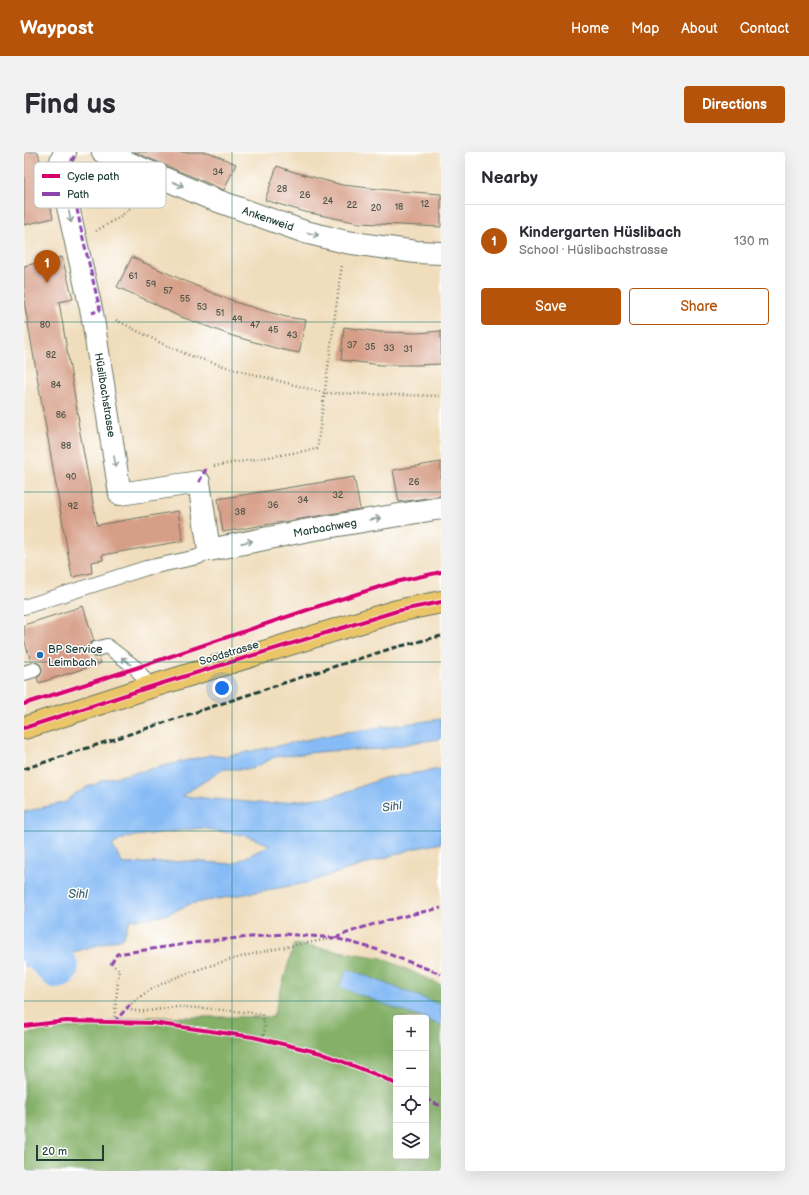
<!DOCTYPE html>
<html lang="en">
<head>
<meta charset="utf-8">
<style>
	body { margin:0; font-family:"Balsamiq Sans",sans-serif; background:#f2f2f3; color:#2b2b33 }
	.controls { position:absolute; right:12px; bottom:12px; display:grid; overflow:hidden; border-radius:4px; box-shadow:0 4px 16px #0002 }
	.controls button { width:36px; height:36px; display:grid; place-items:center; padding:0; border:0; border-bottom:1px solid #e1e1e2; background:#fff; color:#2b2b33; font:20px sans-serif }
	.scale { position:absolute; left:12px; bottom:10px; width:68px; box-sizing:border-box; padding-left:4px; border:2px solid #1f3d34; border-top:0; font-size:11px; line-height:14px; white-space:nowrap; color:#1f3d34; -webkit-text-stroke:3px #fff; paint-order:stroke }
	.you { position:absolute; left:198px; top:536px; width:14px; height:14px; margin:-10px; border:3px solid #fff; border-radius:50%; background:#1a73e8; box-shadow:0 0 0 6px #1a73e833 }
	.badge { display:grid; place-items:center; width:26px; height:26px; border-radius:50%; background:#b45309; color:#fff; font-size:13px; font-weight:700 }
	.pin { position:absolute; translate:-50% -33px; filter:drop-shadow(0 1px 2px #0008) }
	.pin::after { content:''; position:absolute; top:21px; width:14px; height:12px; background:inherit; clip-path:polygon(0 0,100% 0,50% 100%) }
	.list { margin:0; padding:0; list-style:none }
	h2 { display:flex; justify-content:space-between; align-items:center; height:52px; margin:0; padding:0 16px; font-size:17px }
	h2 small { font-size:13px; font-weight:400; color:#7c7c81 }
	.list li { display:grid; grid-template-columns:26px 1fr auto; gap:12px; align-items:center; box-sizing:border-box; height:72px; padding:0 16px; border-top:1px solid #e1e1e2 }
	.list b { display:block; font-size:15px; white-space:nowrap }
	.list p { margin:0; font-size:13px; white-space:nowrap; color:#7c7c81 }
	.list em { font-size:13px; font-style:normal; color:#7c7c81 }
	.actions { display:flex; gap:8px; padding:12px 16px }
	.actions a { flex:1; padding:9px 0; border:1px solid #b45309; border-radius:4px; text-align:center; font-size:14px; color:#b45309 }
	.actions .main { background:#b45309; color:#fff }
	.icon { flex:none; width:22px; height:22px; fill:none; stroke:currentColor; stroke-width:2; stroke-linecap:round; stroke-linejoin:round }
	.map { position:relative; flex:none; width:417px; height:1019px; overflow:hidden; border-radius:4px }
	header { display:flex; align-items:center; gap:24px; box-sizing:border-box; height:56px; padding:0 20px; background:#b45309; color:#fff }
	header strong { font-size:19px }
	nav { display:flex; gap:22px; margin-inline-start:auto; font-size:14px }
	.intro { display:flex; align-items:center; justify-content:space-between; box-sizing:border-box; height:96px; padding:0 24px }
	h1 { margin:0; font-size:28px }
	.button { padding:10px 18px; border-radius:4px; background:#b45309; color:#fff; font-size:14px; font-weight:700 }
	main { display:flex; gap:24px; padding:0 24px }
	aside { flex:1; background:#fff; border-radius:4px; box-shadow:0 4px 16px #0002 }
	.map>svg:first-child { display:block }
	.forest { fill:#84b068; stroke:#52764e; fill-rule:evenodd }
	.water { fill:#87bbf5; stroke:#537c94; fill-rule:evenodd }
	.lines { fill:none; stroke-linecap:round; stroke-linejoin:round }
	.river { stroke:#87bbf5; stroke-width:41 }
	.building { fill:#d69e87 }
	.service-casing { stroke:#687564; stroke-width:16 }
	.minor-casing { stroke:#687564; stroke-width:24 }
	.primary-casing { stroke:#687564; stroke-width:24 }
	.path { stroke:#687564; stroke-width:2.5; stroke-dasharray:1 3; stroke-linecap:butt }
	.service { stroke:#fff; stroke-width:14 }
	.minor { stroke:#fff; stroke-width:22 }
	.primary { stroke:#eac669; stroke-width:22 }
	.rail { stroke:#1f3d34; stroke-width:3; stroke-dasharray:6 3; stroke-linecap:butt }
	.quiet { stroke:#8e44ad; stroke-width:3; stroke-dasharray:6 3; stroke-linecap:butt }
	.cycleway-casing { stroke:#fff; stroke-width:6 }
	.cycleway { stroke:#d6006c; stroke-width:4 }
	.oneway { stroke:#8f9e9a }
	.grid { fill:none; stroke:#0f766e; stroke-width:1; stroke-opacity:0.55 }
	.poi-dot { fill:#1f6fb2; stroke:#fff; stroke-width:1.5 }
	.labels { text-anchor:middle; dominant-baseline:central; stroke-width:3; stroke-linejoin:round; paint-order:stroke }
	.number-label { font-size:9px; fill:#4d5549 }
	.street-label { font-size:11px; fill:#1f3d34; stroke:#fff }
	.poi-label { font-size:11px; fill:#1f3d34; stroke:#fff; text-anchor:start }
	.water-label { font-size:12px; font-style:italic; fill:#3e636e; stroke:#fff }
	.key { fill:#fff; stroke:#bcc5c2; stroke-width:1 }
	.key-label { font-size:11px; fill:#1f3d34 }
</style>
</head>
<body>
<header>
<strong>Waypost</strong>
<nav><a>Home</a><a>Map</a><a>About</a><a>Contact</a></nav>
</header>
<div class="intro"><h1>Find us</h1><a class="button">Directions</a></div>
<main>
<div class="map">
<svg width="417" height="1019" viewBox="0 0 417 1019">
	<rect width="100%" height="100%" fill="#fff"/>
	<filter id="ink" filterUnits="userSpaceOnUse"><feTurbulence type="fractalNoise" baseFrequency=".025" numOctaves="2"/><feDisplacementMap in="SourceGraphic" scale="8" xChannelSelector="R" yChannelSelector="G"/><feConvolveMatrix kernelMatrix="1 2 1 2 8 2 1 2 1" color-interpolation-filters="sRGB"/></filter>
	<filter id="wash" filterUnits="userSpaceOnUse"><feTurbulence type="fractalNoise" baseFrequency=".012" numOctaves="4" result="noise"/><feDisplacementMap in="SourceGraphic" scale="16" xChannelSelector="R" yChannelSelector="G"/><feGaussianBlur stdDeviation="0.9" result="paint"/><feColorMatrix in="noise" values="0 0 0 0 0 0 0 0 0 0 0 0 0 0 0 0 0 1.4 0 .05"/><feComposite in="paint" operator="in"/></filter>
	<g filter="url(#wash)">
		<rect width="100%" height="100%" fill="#f0ddbc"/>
		<path class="forest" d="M270,792l88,14 59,27v186h-417v-137l121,-17h128zM372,866h30v138h-30z"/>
		<g class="water">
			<path d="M417,567v20l-24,3 -35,7 -55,2 -52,6 -24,12h-27l-43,27 89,8 65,-8 49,-18 57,-9v74l-29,6 -106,34 -116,21 -24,11 -36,5 -7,18 -64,18 -16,6 -19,5v-155l42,-10 10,-9 8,-3 2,-3 10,-3 7,-4 107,-25 13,2 117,-24zM177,676l46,8 23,9 -38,19 -42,-3 -67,3 -11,-19 15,-8z"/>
			<polygon points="324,817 417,853 417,873 402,868 402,866 398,866 315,835"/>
		</g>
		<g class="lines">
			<polyline class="river" points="0,782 34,816"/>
		</g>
		<g id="blocks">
			<g class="building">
				<polygon points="0,0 14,0 29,66 0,73"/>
				<polygon points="110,0 184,0 212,12 200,38"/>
				<polygon points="253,14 270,20 318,33 374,39 417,42 417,75 335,71 281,60 241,48"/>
				<polygon points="38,105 49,147 35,150 55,270 54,270 73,373 154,359 159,389 78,403 79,408 67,410 68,421 48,425 0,149 0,114"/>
				<polygon points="108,105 125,113 193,143 210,149 210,150 262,165 282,168 275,201 255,197 209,184 152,163 129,151 93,135"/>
				<polygon points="320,175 356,180 393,181 417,179 417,212 391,213 357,213 317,208"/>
				<polygon points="417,310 417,344 375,350 369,318"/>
				<polygon points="330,325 336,357 199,380 194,347"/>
				<polygon points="59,454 70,489 66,491 64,494 64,500 66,503 69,505 75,505 77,511 15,531 13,526 16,524 18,520 18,516 16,512 12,510 7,510 0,487 0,473"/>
			</g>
		</g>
	</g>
	<g filter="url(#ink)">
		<use href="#blocks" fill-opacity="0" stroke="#687564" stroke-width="1"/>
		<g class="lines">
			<g class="service-casing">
				<g id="service">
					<polyline points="0,455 122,416 174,405 185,398"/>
					<polyline points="72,497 83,494 112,516 126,535"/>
					<polyline points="0,521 10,518"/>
				</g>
			</g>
			<g class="minor-casing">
				<g id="minor">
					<polyline points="41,0 37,9 38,28 68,161 96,342 175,330 185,398 285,378 417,356"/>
					<polyline points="79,0 183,45 281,80 322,90 392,100 417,101"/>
				</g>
			</g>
			<g class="primary-casing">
				<polyline id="primary" points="0,576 126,535 373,459 417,450"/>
			</g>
			<g class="path">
				<polyline points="72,79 97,64 121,43"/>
				<polyline points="92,168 137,191 167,204 213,218 301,241 417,244"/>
				<polyline points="190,314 293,297 318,112"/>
				<polyline points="87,812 95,818 90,870"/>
				<path d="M239,887l2,-11 -3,-14c-27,-3 -55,-6 -82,-7 -16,0 -34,7 -49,3l-1,-5c20,-18 45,-28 70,-36 44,-15 89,-23 135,-31"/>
			</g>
			<use href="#service" class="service"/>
			<use href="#minor" class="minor"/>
			<use href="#primary" class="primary"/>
			<polyline class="rail" points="0,617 296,519 369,496 417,484"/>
			<g class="quiet">
				<polyline points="50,4 47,10 47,27 58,82 76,158 68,161"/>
				<polyline points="175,330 183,315"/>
				<path d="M311,786c35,-15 69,-22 106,-30"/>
				<polyline points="87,812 93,802 183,789 260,782 311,786 351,797 417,822"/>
				<polyline points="90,870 106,853"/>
				<polyline points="402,947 417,954"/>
			</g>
			<g class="cycleway-casing">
				<g id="cycleway">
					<polyline points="0,552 112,516 301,452 371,430 417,420"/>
					<polyline points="0,576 126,535 373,459 417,450"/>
					<polyline points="0,874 42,869 129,871 229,885 297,901 358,925 372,932"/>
				</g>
			</g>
			<use href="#cycleway" class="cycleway"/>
		</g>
		<defs><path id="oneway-shaft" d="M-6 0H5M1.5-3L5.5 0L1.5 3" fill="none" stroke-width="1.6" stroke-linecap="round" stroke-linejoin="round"/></defs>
		<g class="oneway">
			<use href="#oneway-shaft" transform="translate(154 32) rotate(23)"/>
			<use href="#oneway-shaft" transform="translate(46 65) rotate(78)"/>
			<use href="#oneway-shaft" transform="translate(289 82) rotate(14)"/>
			<use href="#oneway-shaft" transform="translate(91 310) rotate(81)"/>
			<use href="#oneway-shaft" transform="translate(351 367) rotate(-10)"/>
			<use href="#oneway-shaft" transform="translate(223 390) rotate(-11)"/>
			<use href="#oneway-shaft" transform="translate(102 509) rotate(-142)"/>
		</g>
	</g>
	<path class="grid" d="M208,0v1019M0,170h417M0,340h417M0,510h417M0,679h417M0,849h417"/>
	<circle class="poi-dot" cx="16" cy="503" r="4"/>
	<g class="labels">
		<g class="number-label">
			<text x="194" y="20">34</text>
			<text x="258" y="37">28</text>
			<text x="281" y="43">26</text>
			<text x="304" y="49">24</text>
			<text x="401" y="52">12</text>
			<text x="328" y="53">22</text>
			<text x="375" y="55">18</text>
			<text x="352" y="56">20</text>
			<text x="109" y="124">61</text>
			<text x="127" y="132">59</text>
			<text x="144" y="139">57</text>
			<text x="161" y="147">55</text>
			<text x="178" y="155">53</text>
			<text x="196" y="161">51</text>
			<text x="213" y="167">49</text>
			<text x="21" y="173">80</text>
			<text x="231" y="173">47</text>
			<text x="249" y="178">45</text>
			<text x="268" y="183">43</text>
			<text x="328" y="193">37</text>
			<text x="346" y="195">35</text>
			<text x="365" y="196">33</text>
			<text x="384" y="197">31</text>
			<text x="27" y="203">82</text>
			<text x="32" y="233">84</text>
			<text x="37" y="263">86</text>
			<text x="42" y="294">88</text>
			<text x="47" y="325">90</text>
			<text x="390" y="330">26</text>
			<text x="314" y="343">32</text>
			<text x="279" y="348">34</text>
			<text x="249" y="353">36</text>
			<text x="49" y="354">92</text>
			<text x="216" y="360">38</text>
		</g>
		<g class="street-label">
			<text transform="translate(244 67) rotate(19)">Ankenweid</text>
			<text transform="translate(81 243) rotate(81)">Hüslibachstrasse</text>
			<text transform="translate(301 376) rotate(-10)">Marbachweg</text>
			<text transform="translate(205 501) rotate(-17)">Soodstrasse</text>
		</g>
		<g class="poi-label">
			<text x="24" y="497">BP Service<tspan x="24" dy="13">Leimbach</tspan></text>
		</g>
		<g class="water-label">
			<text transform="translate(368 655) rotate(-8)">Sihl</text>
			<text x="54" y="742">Sihl</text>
		</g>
	</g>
	<rect x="10" y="10" width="132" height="46" rx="6" class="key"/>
	<rect x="18" y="22" width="18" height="4" fill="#d6006c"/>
	<rect x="18" y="40" width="18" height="4" fill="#8e44ad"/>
	<g class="key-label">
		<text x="43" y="28">Cycle path</text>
		<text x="43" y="46">Path</text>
	</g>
</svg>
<div class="controls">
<button>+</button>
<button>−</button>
<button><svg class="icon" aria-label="locate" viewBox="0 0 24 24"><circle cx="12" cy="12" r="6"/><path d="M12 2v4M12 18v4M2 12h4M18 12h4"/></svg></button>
<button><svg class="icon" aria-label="layers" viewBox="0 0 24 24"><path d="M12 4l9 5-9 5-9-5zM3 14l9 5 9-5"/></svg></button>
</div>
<div class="scale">20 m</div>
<div class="you"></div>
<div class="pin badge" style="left:23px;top:131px">1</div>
</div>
<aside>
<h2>Nearby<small></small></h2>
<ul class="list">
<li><span class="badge">1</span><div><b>Kindergarten Hüslibach</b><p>School · Hüslibachstrasse</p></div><em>130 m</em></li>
</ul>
<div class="actions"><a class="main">Save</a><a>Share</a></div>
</aside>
</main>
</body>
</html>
